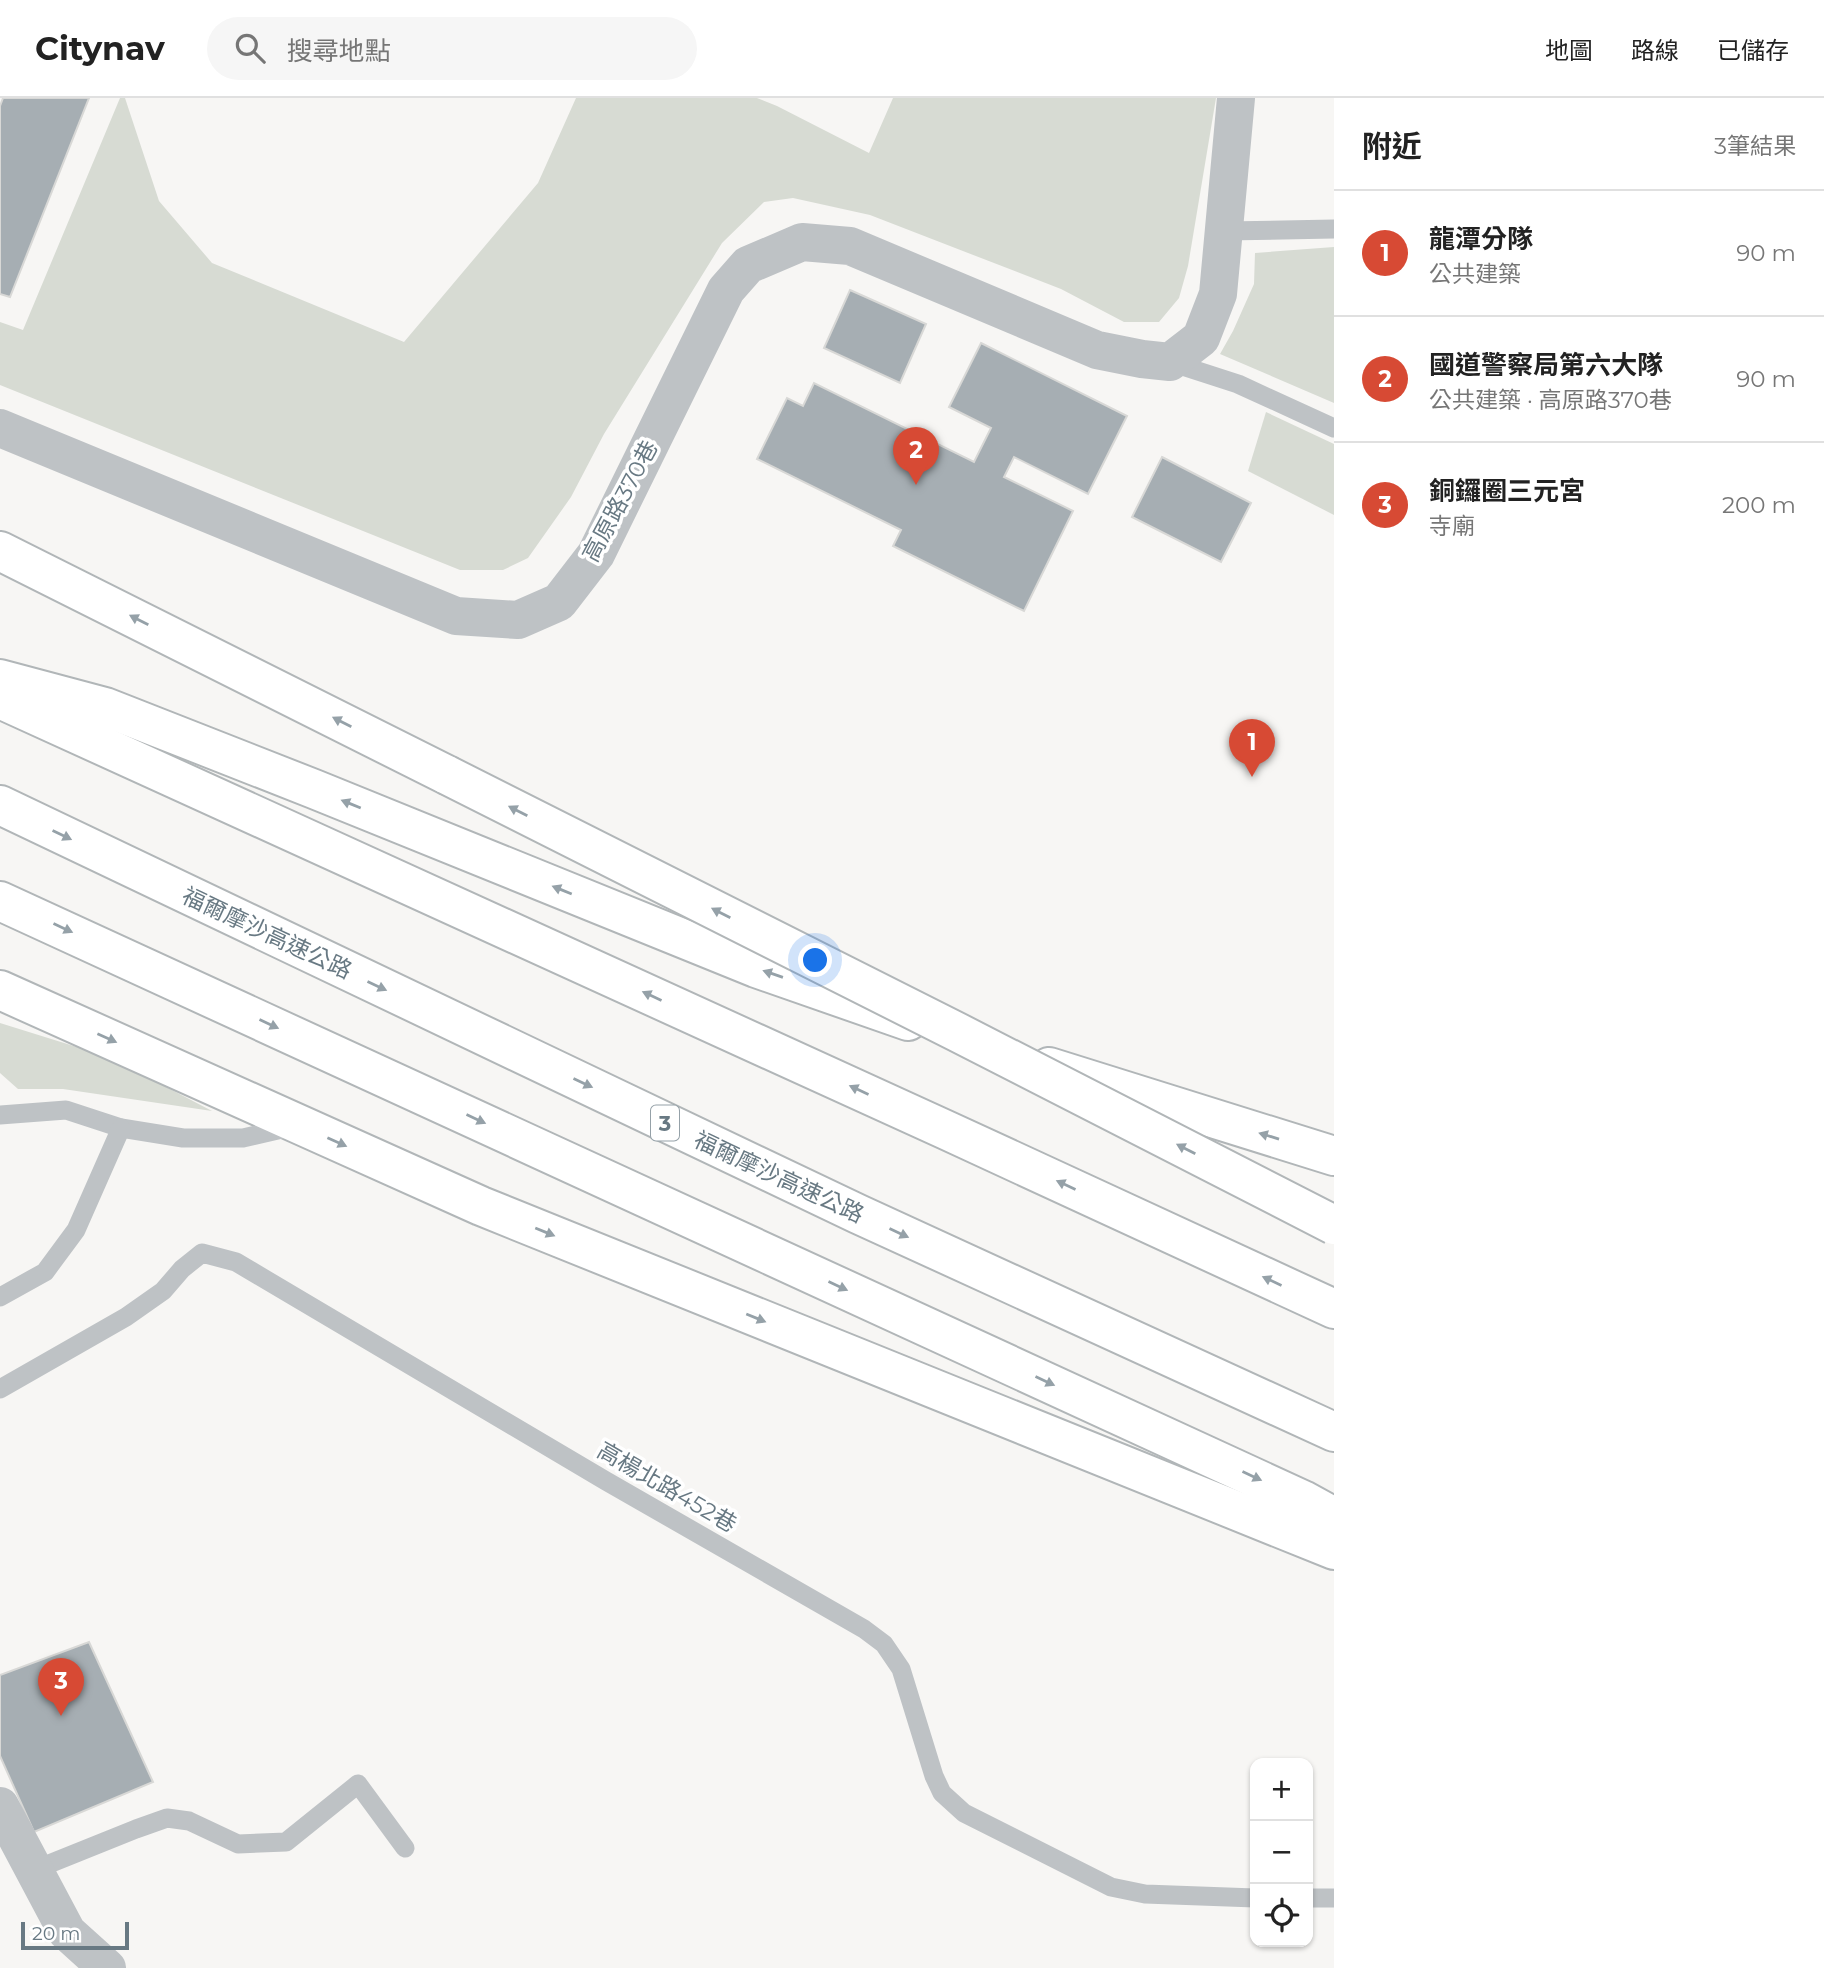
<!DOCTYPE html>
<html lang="zh-TW">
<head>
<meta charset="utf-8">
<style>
	body { margin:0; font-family:Montserrat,"Noto Sans TC",sans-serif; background:#f6f6f6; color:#222 }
	.controls { position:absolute; right:21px; bottom:21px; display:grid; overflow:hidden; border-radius:14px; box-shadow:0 2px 5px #0004 }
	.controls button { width:63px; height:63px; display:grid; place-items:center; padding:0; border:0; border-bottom:2px solid #e0e0e0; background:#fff; color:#222; font:35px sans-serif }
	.scale { position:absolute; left:21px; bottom:18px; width:108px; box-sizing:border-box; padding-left:7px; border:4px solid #687983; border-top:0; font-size:19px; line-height:24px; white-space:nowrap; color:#687983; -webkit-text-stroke:5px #fff; paint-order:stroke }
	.you { position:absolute; left:816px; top:863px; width:24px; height:24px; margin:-18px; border:5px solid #fff; border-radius:50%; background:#1a73e8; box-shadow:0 0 0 10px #1a73e833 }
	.badge { display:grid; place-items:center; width:46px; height:46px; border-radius:50%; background:#d74a34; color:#fff; font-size:23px; font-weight:700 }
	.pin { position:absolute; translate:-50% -58px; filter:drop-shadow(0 2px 4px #0008) }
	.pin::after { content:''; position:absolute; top:37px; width:24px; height:21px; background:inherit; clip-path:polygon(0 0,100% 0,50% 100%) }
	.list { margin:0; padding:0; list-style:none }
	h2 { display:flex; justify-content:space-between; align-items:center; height:91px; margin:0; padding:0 28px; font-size:30px }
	h2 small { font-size:23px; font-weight:400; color:#767676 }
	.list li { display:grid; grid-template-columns:46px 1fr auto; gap:21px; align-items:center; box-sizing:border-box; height:126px; padding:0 28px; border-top:2px solid #e0e0e0 }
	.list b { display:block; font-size:26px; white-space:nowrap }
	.list p { margin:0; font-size:23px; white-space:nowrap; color:#767676 }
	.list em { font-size:23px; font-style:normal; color:#767676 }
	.icon { flex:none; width:38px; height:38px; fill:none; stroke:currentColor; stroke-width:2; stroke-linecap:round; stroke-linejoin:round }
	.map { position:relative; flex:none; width:1334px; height:1870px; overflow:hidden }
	header { display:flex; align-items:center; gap:42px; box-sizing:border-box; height:98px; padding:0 35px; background:#fff; border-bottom:2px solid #e0e0e0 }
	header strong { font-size:33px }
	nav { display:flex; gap:38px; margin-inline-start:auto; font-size:24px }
	.search { width:490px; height:63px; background:#f6f6f6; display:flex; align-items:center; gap:18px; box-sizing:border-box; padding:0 24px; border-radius:38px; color:#767676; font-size:26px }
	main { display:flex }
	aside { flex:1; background:#fff }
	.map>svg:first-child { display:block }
	.green { fill:#d7dbd3 }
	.building { fill:#a6aeb3; stroke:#d8d8d6; stroke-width:2 }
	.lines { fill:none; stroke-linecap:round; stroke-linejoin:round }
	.highway-casing { stroke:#b1b6b8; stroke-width:42 }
	.lane { stroke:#bec2c5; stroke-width:19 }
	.street { stroke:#bec2c5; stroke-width:38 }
	.highway { stroke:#fff; stroke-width:38 }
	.highway-bridge-casing { stroke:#b1b6b8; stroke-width:42; stroke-linecap:butt }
	.highway-bridge { stroke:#fff; stroke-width:38 }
	.oneway { fill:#95a1a8 }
	.labels { text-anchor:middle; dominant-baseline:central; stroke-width:7; stroke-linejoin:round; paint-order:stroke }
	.shield { fill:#fff; stroke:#95a1a8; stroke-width:2 }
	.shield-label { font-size:21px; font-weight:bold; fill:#687983 }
	.street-label { font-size:23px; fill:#687983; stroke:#fff }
</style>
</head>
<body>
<header>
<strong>Citynav</strong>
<div class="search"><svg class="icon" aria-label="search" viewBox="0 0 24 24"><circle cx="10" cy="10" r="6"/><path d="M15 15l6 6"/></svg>搜尋地點</div>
<nav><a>地圖</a><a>路線</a><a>已儲存</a></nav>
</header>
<main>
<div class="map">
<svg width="1334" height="1870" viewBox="0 0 1334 1870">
	<rect width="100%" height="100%" fill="#f7f6f4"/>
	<g class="green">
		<polygon points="120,0 125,0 159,103 212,165 404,244 538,85 576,0 757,0 777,8 869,55 893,0 1216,0 1188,168 1179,200 1159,224 1124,224 1061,191 870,117 793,100 764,104 722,145 604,336 571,399 528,460 503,472 460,472 0,287 0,224 23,232"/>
		<polygon points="1334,149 1334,305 1220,256 1233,233 1254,186 1255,155"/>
		<polygon points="1266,314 1334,346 1334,417 1248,373"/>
		<polygon points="0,925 109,959 212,1013 63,991 18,991 0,975"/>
	</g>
	<g class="building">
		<polygon points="3,0 89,0 10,199 0,196 0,8"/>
		<polygon points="850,192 926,226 900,285 824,250"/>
		<polygon points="981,245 1127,318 1088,396 1014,359 1004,379 1073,413 1024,513 893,448 901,432 757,361 787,300 803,308 814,285 974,364 991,330 949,309"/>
		<polygon points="1162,359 1251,405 1221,464 1132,419"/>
		<polygon points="89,1544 153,1684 34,1734 0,1658 0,1577"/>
	</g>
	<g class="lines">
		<g class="highway-casing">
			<g id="highway">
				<polyline points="0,453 447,677"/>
				<polyline points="0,581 105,609 314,691 756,870 908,923"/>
				<polyline points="0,601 946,1032 1334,1211"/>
				<polyline points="0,707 858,1116 1334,1334"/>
				<polyline points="0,803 1303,1402 1334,1419"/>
				<polyline points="0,892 481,1108 1334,1452"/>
				<polyline points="1049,969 1334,1058"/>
			</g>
		</g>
		<g class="lane">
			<polyline points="1224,133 1334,131"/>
			<polyline points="1170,264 1238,286 1334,330"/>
			<polyline points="0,1017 66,1012 121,1030 183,1040 243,1040 295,1028"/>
			<polyline points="0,1199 45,1174 76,1132 121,1030"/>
			<polyline points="0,1291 126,1219 163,1193 182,1171 202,1155 236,1164 606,1383 864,1531 884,1546 901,1571 934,1678 942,1695 964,1715 1111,1789 1145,1796 1255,1800"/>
			<polyline points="34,1772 136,1731 167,1720 189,1723 238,1746 286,1744 358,1686 405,1750"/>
			<polyline points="1308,1800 1334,1800"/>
		</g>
		<g class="street">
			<polyline points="0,330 456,518 518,522 559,504 596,456 726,192 748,167 802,144 850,148 1097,252 1142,261 1170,264 1201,240 1218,196 1236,0"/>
			<polyline points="0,1708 67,1834 107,1870"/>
		</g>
		<use href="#highway" class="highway"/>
		<g class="highway-bridge-casing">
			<polyline id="highway-bridge" points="447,677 957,934 1334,1127"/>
		</g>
		<use href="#highway-bridge" class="highway-bridge"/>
	</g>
	<defs><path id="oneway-solid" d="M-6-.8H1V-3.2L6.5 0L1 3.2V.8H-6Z" transform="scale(1.75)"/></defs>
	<g class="oneway">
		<use href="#oneway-solid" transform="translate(139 522) rotate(-153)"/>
		<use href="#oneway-solid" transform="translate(342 624) rotate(-153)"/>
		<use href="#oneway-solid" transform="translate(351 706) rotate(-158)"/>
		<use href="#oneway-solid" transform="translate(518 713) rotate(-153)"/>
		<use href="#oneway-solid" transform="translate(62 737) rotate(26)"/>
		<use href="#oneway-solid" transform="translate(562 792) rotate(-158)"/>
		<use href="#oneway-solid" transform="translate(721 815) rotate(-153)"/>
		<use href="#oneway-solid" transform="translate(63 830) rotate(25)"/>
		<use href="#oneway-solid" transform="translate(773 876) rotate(-161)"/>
		<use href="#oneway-solid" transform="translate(377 888) rotate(25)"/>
		<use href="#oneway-solid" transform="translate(652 898) rotate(-155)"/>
		<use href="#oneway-solid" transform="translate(269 926) rotate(25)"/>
		<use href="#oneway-solid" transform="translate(107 940) rotate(24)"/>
		<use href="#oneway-solid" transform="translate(583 985) rotate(25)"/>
		<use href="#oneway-solid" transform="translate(859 992) rotate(-155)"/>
		<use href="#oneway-solid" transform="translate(476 1021) rotate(25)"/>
		<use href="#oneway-solid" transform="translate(1269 1038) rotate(-163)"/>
		<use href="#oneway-solid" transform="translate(337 1044) rotate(24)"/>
		<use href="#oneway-solid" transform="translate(1186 1051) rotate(-153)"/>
		<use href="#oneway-solid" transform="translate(1066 1087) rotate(-155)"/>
		<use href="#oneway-solid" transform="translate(545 1134) rotate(22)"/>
		<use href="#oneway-solid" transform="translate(899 1135) rotate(25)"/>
		<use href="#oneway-solid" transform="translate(1272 1183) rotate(-155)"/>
		<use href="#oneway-solid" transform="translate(838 1188) rotate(25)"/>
		<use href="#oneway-solid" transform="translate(756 1220) rotate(22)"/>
		<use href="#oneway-solid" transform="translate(1045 1283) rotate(25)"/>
		<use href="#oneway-solid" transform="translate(1252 1378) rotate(25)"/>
	</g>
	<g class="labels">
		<rect class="shield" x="651" y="1007.5" width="28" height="35" rx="5"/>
		<g class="shield-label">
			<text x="665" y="1025">3</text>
		</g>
		<g class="street-label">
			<text transform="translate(620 403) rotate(-62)">高原路370巷</text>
			<text transform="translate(267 835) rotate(25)">福爾摩沙高速公路</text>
			<text transform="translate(779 1079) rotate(25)">福爾摩沙高速公路</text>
			<text transform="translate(667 1389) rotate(30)">高楊北路452巷</text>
		</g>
	</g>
</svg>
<div class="controls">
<button>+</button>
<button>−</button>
<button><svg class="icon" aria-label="locate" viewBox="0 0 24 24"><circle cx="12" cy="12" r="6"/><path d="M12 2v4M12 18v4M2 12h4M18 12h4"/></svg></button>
</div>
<div class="scale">20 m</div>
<div class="you"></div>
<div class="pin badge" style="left:1252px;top:679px">1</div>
<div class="pin badge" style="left:916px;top:387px">2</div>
<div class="pin badge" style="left:61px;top:1618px">3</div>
</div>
<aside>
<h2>附近<small>3筆結果</small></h2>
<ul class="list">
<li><span class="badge">1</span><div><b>龍潭分隊</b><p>公共建築</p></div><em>90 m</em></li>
<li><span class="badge">2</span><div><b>國道警察局第六大隊</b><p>公共建築 · 高原路370巷</p></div><em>90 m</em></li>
<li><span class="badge">3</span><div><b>銅鑼圈三元宮</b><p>寺廟</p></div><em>200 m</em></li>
</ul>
</aside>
</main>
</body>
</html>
